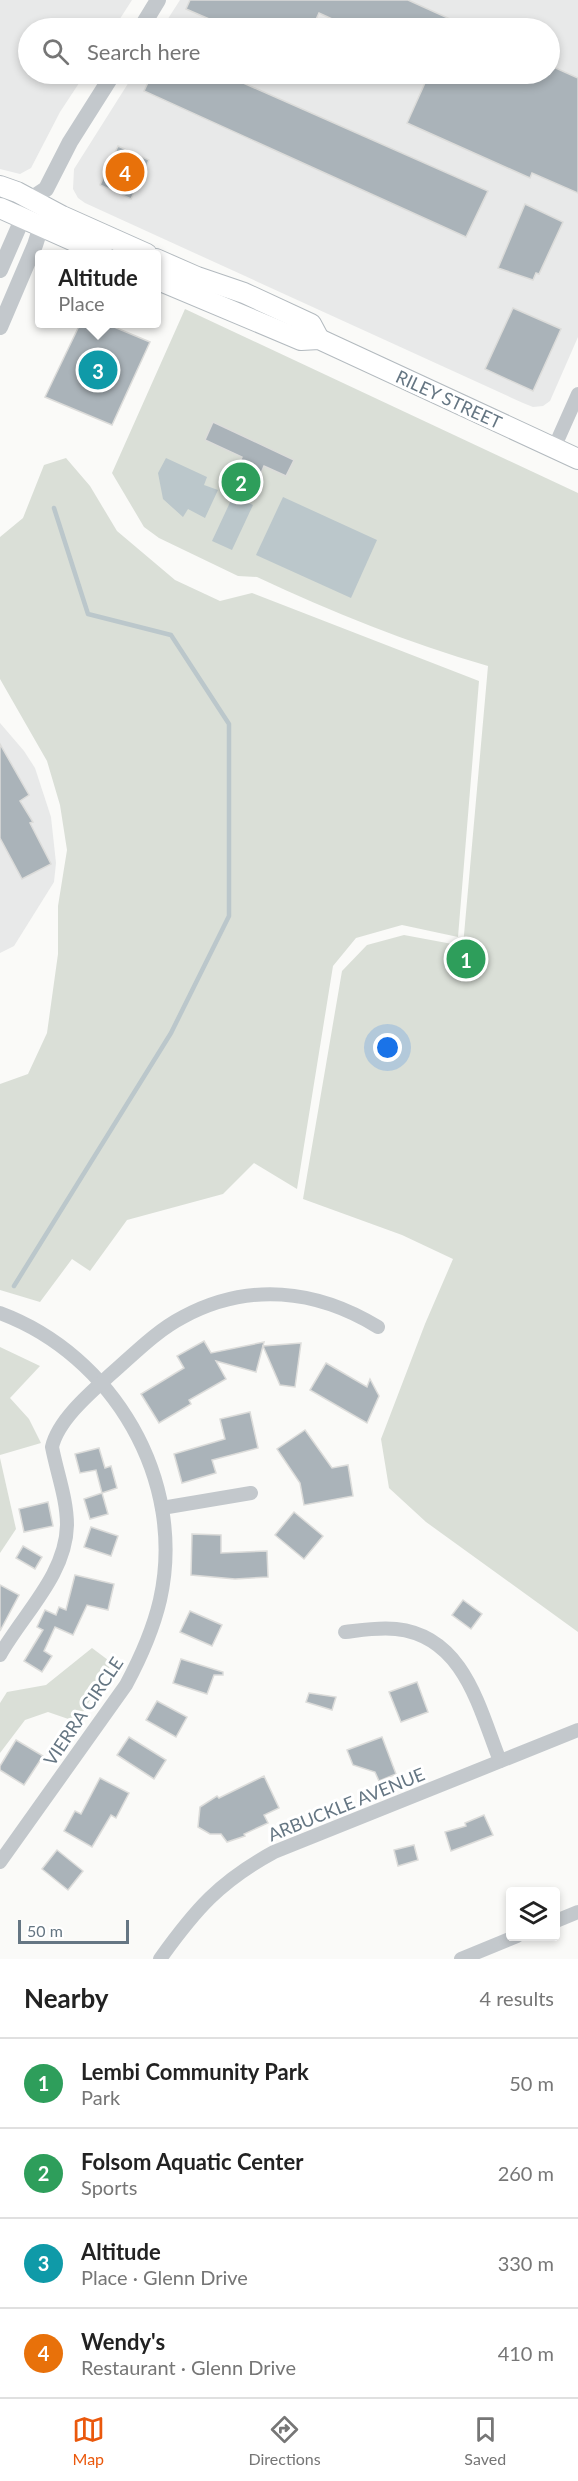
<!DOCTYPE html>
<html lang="en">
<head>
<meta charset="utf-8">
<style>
	body { margin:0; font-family:Lato,sans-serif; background:#f6f6f6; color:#222 }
	.controls { position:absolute; right:18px; bottom:18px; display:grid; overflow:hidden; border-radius:6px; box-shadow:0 3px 9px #0003 }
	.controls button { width:54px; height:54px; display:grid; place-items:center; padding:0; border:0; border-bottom:2px solid #e0e0e0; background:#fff; color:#222; font:30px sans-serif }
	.scale { position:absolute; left:18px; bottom:15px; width:111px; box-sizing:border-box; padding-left:6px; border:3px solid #657683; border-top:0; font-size:16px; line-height:21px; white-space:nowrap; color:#657683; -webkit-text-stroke:4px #fff; paint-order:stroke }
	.you { position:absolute; left:388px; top:1048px; width:21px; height:21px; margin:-15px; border:4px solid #fff; border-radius:50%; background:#1a73e8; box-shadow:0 0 0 9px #1a73e833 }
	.badge { display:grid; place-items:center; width:39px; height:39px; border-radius:50%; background:#ea580c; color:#fff; font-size:20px; font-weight:700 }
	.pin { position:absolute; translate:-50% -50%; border:3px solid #fff; box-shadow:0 2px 6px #0006 }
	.popup { position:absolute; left:35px; top:250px; width:126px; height:78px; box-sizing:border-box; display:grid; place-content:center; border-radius:6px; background:#fff; filter:drop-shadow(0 2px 4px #0005); font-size:20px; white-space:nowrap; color:#767676 }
	.popup b { font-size:22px; color:#222 }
	.popup::after { content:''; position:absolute; left:50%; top:100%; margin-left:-12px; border:12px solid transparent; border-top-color:#fff }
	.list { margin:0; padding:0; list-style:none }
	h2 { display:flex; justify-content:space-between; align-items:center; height:78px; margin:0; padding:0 24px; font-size:26px }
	h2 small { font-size:20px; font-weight:400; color:#767676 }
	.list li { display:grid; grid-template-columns:39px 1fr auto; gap:18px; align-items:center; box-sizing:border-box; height:90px; padding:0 24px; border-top:2px solid #e0e0e0 }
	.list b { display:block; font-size:22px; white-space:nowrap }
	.list p { margin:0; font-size:20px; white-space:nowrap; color:#767676 }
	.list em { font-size:20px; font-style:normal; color:#767676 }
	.icon { flex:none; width:33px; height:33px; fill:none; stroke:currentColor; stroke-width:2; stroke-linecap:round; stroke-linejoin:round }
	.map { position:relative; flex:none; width:578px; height:1959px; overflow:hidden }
	.search { position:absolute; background:#fff; box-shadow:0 3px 9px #0003; left:18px; right:18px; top:18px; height:66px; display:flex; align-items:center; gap:15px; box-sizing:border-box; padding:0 21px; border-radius:33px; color:#767676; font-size:22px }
	.sheet { height:438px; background:#fff }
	nav { display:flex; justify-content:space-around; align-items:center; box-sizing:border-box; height:84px; border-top:2px solid #e0e0e0; background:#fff; font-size:16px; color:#767676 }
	nav a { display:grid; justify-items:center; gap:3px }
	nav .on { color:#ea580c }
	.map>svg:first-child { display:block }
	.built { fill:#e8e9e9 }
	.green { fill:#dadfd7 }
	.water { fill:#bbc7cb }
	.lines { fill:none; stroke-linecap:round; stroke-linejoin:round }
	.stream { stroke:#bbc7cb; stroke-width:4.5 }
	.building { fill:#aab3b9; stroke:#dcdcda; stroke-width:1.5 }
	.secondary-casing { stroke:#b3babf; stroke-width:22 }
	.minor { stroke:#c3c8cc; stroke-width:14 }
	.tertiary { stroke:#c3c8cc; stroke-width:16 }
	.secondary { stroke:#fff; stroke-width:20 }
	.labels { text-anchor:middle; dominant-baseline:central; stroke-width:6; stroke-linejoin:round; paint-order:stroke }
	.street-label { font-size:18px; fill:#657683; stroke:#fff }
</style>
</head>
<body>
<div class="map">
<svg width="578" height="1959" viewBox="0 0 578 1959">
	<rect width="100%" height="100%" fill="#fafaf8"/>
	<g class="built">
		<polygon points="0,0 132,0 114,28 28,28 28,74 85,74 60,112 31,168 20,174 0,169"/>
		<polygon points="180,0 578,0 578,337 550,401 543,406 533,407 523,403 85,203 78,198 73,189 74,169 134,74 550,74 550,28 162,28"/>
		<polygon points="0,723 24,751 35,768 51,817 56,863 54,882 14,946 0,953"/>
	</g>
	<g class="green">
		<path d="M185,309l393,184v1139l-152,-110 -37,-34 -8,-49 44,-115 28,-65 -51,-24 -99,-36 39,-228 25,-26 37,-10 59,11 25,-280c-80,-23 -156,-54 -231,-89l-19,-1 -79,-38 -15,-11 -32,-54z"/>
		<polygon points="66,458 90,486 117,531 175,580 220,601 252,593 479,681 458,937 402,925 356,938 333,966 297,1189 254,1163 223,1194 127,1220 90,1271 72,1259 40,1302 0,1290 0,1084 28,1074 47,1033 58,954 58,906 67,850 60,805 47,761 0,679 0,537 23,518 44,465"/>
		<polygon points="0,1347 40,1366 10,1398 29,1419 41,1443 0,1455"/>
		<polygon points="0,1458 16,1529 0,1553"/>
		<polygon points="92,1648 112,1663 77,1722 48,1712 25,1720 0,1753 0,1703 7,1692 46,1685"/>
	</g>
	<g class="water">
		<polygon points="166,458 207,477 204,485 218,490 205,518 188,509 183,517 163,499 158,473"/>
		<polygon points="233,496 253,505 232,550 212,541"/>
		<polygon points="283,497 377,540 351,598 256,555"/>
	</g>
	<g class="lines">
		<polyline class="stream" points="14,1286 171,1033 229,916 229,724 171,635 88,614 54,508"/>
	</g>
	<g class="building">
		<polygon points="190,0 408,0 470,28 352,28 319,13 312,28 230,28 186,9"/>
		<polygon points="549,65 578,78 578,193 532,173 530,178 407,123 429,74 549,74"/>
		<polygon points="152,74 223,74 488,191 466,237 144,91"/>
		<polygon points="118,146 149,160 131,199 100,185"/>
		<polygon points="525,204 563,222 539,274 536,273 533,280 498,268"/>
		<polygon points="513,308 561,329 533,391 485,369"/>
		<polygon points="80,324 107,324 150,342 112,425 45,397"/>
		<polygon points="213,422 294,460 286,476 264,466 256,485 234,474 242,457 205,440"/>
		<polygon points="0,744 29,795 20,801 33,822 30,823 51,864 22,879 0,838"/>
		<polygon points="204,1341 211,1353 264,1342 256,1372 216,1361 226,1379 189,1400 191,1404 159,1423 141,1394 184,1368 177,1356"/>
		<polygon points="301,1343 295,1387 280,1385 263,1346"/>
		<polygon points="326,1363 367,1387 370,1379 379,1396 367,1423 310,1390"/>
		<polygon points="250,1412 258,1448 212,1460 216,1473 182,1483 174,1454 225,1439 220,1419"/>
		<polygon points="305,1430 332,1468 348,1465 353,1496 304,1505 300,1483 277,1449"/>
		<polygon points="99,1448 105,1468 111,1466 117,1488 102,1493 96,1470 80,1473 75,1454"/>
		<polygon points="102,1493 108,1514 90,1519 84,1499"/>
		<polygon points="48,1502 53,1526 24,1532 19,1509"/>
		<polygon points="294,1512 323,1536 304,1559 275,1535"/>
		<polygon points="91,1527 118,1536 111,1556 84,1547"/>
		<polygon points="192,1534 221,1535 221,1553 267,1551 268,1577 235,1579 191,1575"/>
		<polygon points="23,1546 42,1557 35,1569 16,1558"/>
		<polygon points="75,1575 114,1584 108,1610 87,1605 73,1635 55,1627 44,1651 52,1656 42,1672 24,1661 43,1630 37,1627 45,1610 56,1615 59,1607 66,1610"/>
		<polygon points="0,1585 19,1595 0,1631"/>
		<polygon points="463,1600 482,1614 471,1629 452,1615"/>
		<polygon points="190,1611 222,1625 212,1646 180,1632"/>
		<polygon points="181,1659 223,1672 223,1675 214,1675 207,1694 173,1683"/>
		<polygon points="417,1682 428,1712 401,1722 389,1692"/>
		<polygon points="309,1693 336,1697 332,1710 306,1702"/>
		<polygon points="157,1701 187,1717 176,1737 146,1720"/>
		<polygon points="129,1737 166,1760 154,1779 117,1755"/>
		<polygon points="382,1737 396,1774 379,1781 375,1772 353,1765 347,1750"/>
		<polygon points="16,1740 43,1756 24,1785 0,1770 0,1766"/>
		<polygon points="264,1776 279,1808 264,1815 268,1823 244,1834 245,1836 227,1842 221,1834 210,1834 198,1827 200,1807 217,1796 219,1798"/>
		<polygon points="100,1778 129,1793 116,1818 111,1815 92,1847 64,1831 75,1811 81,1814"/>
		<polygon points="484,1815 493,1835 451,1851 445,1832 466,1826 465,1823"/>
		<polygon points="414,1845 418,1860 398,1866 394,1850"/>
		<polygon points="57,1850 83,1871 68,1890 42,1869"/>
	</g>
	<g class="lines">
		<g class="secondary-casing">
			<g id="secondary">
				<polyline points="0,186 17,192 62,216 147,254"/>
				<polyline points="0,208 103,254"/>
				<polyline points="156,259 197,277 244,293 311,324 319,339"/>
				<polyline points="156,279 301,340 319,339 578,459"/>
			</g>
		</g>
		<g class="minor">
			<polyline points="554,448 578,394"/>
			<path d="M0,1313c113,42 187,167 160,287 -7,30 -19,57 -34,85l-126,177"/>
			<polyline points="162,1508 251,1493"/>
			<path d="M345,1632c17,-2 34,-5 51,-3 68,7 83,79 104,132"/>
			<path d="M0,1655c23,-41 66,-80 67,-130 0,-26 -10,-52 -15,-78 6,-27 39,-55 59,-73 23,-20 45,-43 72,-57 65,-35 133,-28 195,10"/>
			<polyline points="556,1921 578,1912"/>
			<path d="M160,1959c35,-49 60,-78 114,-107l304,-122"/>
			<polyline points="461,1959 517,1936"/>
		</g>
		<g class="tertiary">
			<polyline points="141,28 158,0"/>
			<polyline points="0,270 31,199 46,189 70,142 113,74"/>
			<polyline points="0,327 35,245 45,214"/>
		</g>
		<use href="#secondary" class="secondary"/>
	</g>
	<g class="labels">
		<g class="street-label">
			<text transform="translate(449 399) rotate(25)">RILEY STREET</text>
			<text transform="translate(83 1711) rotate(-56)">VIERRA CIRCLE</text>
			<text transform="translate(346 1804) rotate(-22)">ARBUCKLE AVENUE</text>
		</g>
	</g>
</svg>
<div class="controls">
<button><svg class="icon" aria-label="layers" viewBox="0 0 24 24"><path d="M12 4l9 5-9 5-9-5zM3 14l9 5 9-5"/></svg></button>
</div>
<div class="scale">50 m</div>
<div class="you"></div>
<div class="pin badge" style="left:466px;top:959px;background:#2e9e5b">1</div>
<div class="pin badge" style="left:241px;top:482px;background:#2e9e5b">2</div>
<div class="pin badge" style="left:98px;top:370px;background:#0f9aa8">3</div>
<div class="popup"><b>Altitude</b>Place</div>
<div class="pin badge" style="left:125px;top:172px;background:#e8710a">4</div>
<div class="search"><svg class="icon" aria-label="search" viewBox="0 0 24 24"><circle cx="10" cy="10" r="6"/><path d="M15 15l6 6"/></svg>Search here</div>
</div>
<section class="sheet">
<h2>Nearby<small>4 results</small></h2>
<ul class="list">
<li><span class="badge" style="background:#2e9e5b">1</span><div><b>Lembi Community Park</b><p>Park</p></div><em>50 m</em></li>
<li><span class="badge" style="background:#2e9e5b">2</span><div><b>Folsom Aquatic Center</b><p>Sports</p></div><em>260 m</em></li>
<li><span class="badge" style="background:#0f9aa8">3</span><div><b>Altitude</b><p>Place · Glenn Drive</p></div><em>330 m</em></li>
<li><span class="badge" style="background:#e8710a">4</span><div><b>Wendy's</b><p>Restaurant · Glenn Drive</p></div><em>410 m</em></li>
</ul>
</section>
<nav>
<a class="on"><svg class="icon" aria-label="map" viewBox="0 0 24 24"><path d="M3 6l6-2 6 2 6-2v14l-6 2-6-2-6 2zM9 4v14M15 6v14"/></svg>Map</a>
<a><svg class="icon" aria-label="directions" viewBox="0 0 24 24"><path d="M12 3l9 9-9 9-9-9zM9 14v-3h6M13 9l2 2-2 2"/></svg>Directions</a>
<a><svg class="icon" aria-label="saved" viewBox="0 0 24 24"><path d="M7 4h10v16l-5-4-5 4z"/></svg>Saved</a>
</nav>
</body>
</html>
